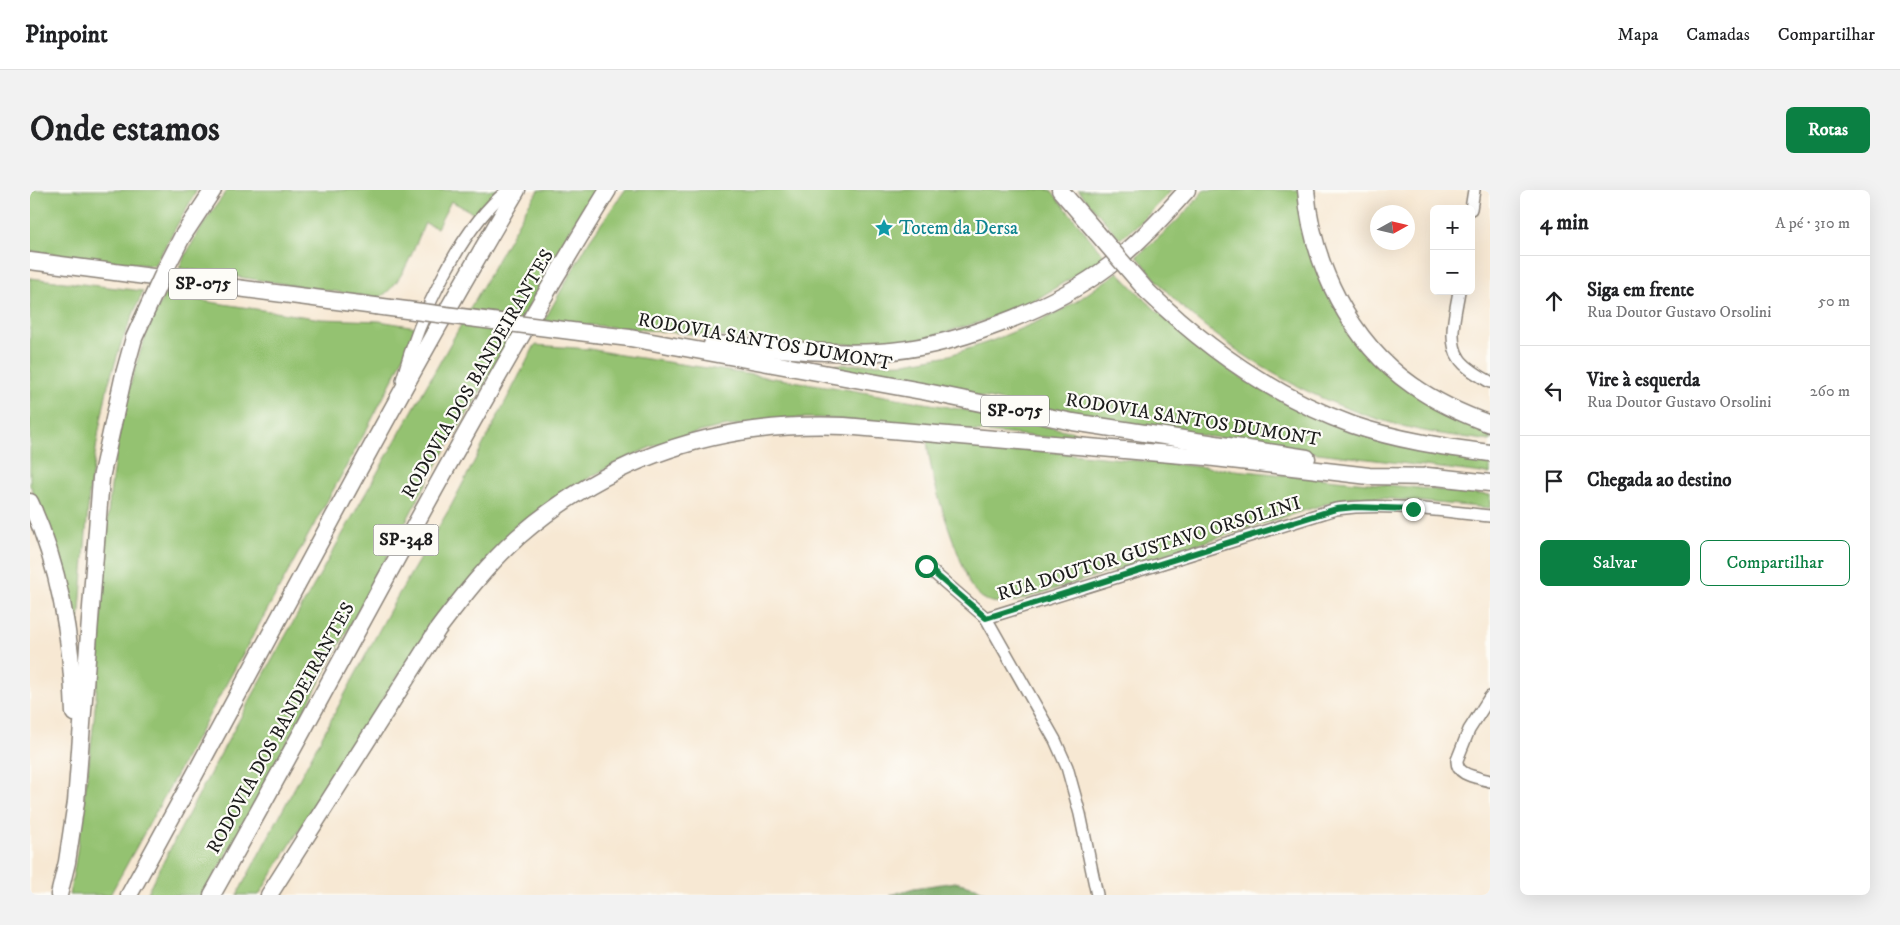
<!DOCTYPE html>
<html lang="pt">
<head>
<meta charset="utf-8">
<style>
	body { margin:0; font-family:"IM FELL DW Pica",serif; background:#f2f2f2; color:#202124 }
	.controls { position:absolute; right:15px; top:15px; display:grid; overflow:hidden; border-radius:8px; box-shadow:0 5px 20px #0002 }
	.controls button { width:45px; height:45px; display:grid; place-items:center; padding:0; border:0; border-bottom:1px solid #e0e0e0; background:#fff; color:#202124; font:25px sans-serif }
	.compass { position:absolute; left:1340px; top:15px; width:45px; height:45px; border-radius:50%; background:#fff; box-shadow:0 5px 20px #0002; rotate:82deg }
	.stop { position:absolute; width:15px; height:15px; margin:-11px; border:4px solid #0b8043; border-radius:50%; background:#fff }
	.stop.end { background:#0b8043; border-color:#fff; box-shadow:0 1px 5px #0008 }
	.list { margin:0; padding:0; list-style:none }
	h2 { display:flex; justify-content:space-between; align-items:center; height:65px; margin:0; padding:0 20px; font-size:21px }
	h2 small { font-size:16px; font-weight:400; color:#757577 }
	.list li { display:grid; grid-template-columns:32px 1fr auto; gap:15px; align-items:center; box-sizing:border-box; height:90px; padding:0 20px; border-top:1px solid #e0e0e0 }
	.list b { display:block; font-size:19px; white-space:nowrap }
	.list p { margin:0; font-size:16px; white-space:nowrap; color:#757577 }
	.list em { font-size:16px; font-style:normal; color:#757577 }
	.actions { display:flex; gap:10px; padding:15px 20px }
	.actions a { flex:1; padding:11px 0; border:1px solid #0b8043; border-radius:8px; text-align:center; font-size:18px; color:#0b8043 }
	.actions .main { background:#0b8043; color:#fff }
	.icon { flex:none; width:28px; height:28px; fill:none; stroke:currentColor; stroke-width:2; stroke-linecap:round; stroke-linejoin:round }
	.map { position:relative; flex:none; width:1460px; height:705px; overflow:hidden; border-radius:8px }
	header { display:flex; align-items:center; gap:30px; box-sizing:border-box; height:70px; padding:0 25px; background:#fff; border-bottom:1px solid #e0e0e0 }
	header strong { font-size:24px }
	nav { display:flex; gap:28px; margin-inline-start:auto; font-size:18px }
	.intro { display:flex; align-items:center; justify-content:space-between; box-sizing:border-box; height:120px; padding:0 30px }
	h1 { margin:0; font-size:35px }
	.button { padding:12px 22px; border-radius:8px; background:#0b8043; color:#fff; font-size:18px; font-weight:700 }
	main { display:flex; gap:30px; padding:0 30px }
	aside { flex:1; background:#fff; border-radius:8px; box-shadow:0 5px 20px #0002 }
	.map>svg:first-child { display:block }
	.green { fill:#94c271; stroke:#586f46 }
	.forest { fill:#77a863; stroke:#4a6240 }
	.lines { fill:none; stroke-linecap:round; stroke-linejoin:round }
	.minor-casing { stroke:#8a8278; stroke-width:14 }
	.highway-casing { stroke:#8a8278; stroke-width:19 }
	.minor { stroke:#fff; stroke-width:11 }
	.highway { stroke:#fff; stroke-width:16 }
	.highway-bridge-casing { stroke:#8a8278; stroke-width:19; stroke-linecap:butt }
	.highway-bridge { stroke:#fff; stroke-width:16 }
	.route { stroke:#0b8043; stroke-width:6 }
	.labels { text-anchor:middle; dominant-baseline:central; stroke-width:4.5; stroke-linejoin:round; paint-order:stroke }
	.shield { fill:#fdfcf7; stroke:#605f5e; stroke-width:1 }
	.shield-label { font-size:18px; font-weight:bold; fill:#1c1c1c }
	.culture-label { font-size:19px; fill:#0d838f; stroke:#fdfcf7; text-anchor:start }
	.street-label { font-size:19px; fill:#1c1c1c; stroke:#fdfcf7 }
</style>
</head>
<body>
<header>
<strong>Pinpoint</strong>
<nav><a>Mapa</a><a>Camadas</a><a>Compartilhar</a></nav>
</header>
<div class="intro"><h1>Onde estamos</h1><a class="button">Rotas</a></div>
<main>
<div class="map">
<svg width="1460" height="705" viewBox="0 0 1460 705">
	<rect width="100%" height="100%" fill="#fdfcf7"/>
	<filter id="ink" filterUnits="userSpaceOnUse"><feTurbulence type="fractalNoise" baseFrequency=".02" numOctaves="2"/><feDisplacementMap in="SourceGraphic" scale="10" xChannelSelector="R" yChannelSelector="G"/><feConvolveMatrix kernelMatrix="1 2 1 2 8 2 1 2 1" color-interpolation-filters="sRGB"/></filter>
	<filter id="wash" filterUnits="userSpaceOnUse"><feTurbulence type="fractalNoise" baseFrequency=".0096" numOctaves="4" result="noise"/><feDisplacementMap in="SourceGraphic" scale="20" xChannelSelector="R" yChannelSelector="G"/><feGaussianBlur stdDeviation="1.12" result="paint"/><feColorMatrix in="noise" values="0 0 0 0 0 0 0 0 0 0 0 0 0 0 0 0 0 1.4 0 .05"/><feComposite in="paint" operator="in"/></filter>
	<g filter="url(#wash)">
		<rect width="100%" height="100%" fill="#f7e8d3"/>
		<g class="green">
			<polygon points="0,0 167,0 124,76 0,61"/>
			<path d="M198,0h270l-19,26 -28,-15 -14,27 -12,-5c-11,24 -23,64 -47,75l-199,-30c14,-28 29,-53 49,-78z"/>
			<path d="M509,0h56l-29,47 -58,108 -77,130 -199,370 -29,50h-57c120,-233 254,-459 381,-688z"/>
			<polygon points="595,0 1021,0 1075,67 1004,111 970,126 896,148 868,153 842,155 751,152 514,131 559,51"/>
			<polygon points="1048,0 1142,0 1111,32 1090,49"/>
			<path d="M1174,0h96l52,142 138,99v10c-24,-4 -48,-6 -71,-11 -86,-19 -165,-60 -231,-118 -19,-16 -35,-36 -51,-56 24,-20 48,-40 67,-66z"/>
			<path d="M1088,82c82,88 168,146 286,175 28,7 57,10 86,14v13l-180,-22 -228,-35 -245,-49 -2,-3 70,-2 45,-8 44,-15 59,-25 24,-14z"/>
			<polygon points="0,88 113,101 91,154 78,195 69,240 59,304 47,459 41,416 32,379 22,345 0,295"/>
			<path d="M134,105l157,24 58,2 37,6 -19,44 -29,56 -258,468h-41c6,-27 10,-55 13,-82 6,-43 12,-86 15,-129 7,-106 7,-216 39,-319 7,-24 17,-47 28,-70z"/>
			<polygon points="505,155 560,159 591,165 809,198 946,222 1108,255 790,228 755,228 686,238 654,246 621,257 590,271 557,289 395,445 315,566 229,705 207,705 367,407 421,316"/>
			<path d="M897,250l563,55v13l-120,-11h-19l-16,4 -318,100c-23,3 -32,4 -47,-16 -18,-48 -38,-95 -43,-145z"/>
		</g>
		<polygon class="forest" points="925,692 946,697 959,705 860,705 884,698"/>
	</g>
	<g filter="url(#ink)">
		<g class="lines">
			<g class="minor-casing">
				<g id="minor">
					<polyline points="1441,19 1444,0"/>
					<path d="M1429,101c-3,20 -12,49 0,67 6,10 21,18 31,24"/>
					<path d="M372,190c16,-60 57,-151 106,-190"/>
					<polyline points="896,376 956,428 1025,550 1037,577 1050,624 1067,705"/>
					<path d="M956,428l350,-109c51,-7 103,2 154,7"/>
					<path d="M1460,507l-21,33 -12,30c-1,16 21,17 33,21"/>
				</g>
			</g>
			<g class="highway-casing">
				<g id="highway">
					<polyline points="1030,0 1067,43"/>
					<path d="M1276,0c6,74 44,152 106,195 24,17 50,29 78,39"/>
					<polyline points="152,47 183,0"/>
					<polyline points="0,71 345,116"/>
					<path d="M1117,101c59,57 127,106 206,134 44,15 91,22 137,28"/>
					<polyline points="565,144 600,148 897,202 1043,232 1277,268"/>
					<path d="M682,154c55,3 110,11 166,8 71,-3 174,-43 231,-86 29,-22 54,-49 78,-76"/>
					<polyline points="1397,286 1460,293"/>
					<path d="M0,312c30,65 42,139 44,211"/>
					<polyline points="29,705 37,672 46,612 71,288 94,184"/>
					<path d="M99,705c130,-235 251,-474 388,-705"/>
					<path d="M182,705c132,-235 255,-476 396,-705"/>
					<path d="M239,705l169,-266c25,-33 50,-65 80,-92 93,-81 204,-116 326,-111l362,31 163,19 69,1"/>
				</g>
			</g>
			<use href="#minor" class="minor"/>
			<use href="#highway" class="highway"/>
			<g class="highway-bridge-casing">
				<g id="highway-bridge">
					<polyline points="1067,43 1117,101"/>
					<polyline points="345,116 565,144"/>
					<polyline points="94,184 104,148 135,80 152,47"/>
				</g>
			</g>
			<use href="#highway-bridge" class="highway-bridge"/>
		</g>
	</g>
	<g class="lines" filter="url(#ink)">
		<polyline class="route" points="896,376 956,428 1306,319 1325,317 1383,319"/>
	</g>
	<defs>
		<g id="sight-bare" transform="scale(1.5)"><path d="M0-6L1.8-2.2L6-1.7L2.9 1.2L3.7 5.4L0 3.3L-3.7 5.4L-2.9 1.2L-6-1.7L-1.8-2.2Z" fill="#0f9aa8" stroke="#fdfcf7" stroke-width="2.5" paint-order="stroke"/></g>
	</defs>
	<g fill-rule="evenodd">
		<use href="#sight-bare" x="854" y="38"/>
	</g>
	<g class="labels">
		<g class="shield">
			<rect x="139" y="78.5" width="68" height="31" rx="4"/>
			<rect x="951" y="205.5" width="68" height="31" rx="4"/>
			<rect x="343.5" y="334.5" width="65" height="31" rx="4"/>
		</g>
		<g class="shield-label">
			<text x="173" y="94">SP-075</text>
			<text x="985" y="221">SP-075</text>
			<text x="376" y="350">SP-348</text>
		</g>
		<g class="culture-label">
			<text x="869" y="38">Totem da Dersa</text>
		</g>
		<g class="street-label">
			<text transform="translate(735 152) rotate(10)">RODOVIA SANTOS DUMONT</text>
			<text transform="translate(448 184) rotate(-60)">RODOVIA DOS BANDEIRANTES</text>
			<text transform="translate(1163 230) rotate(9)">RODOVIA SANTOS DUMONT</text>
			<text transform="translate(1119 359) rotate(-17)">RUA DOUTOR GUSTAVO ORSOLINI</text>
			<text transform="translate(251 538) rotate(-61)">RODOVIA DOS BANDEIRANTES</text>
		</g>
	</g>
</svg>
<div class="controls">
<button>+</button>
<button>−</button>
</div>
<svg class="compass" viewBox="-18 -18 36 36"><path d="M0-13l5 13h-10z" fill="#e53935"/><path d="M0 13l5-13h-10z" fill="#757577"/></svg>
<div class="stop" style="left:896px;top:376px"></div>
<div class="stop end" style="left:1383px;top:319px"></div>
</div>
<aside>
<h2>4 min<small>A pé · 310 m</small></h2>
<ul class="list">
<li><svg class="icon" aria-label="ahead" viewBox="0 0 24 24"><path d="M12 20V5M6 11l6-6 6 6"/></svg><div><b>Siga em frente</b><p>Rua Doutor Gustavo Orsolini</p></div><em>50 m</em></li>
<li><svg class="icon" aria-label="left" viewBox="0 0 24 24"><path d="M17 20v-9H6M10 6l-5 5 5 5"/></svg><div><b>Vire à esquerda</b><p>Rua Doutor Gustavo Orsolini</p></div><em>260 m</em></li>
<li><svg class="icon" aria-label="arrive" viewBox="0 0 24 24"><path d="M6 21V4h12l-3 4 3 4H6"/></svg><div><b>Chegada ao destino</b></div></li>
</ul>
<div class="actions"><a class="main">Salvar</a><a>Compartilhar</a></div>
</aside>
</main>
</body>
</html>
